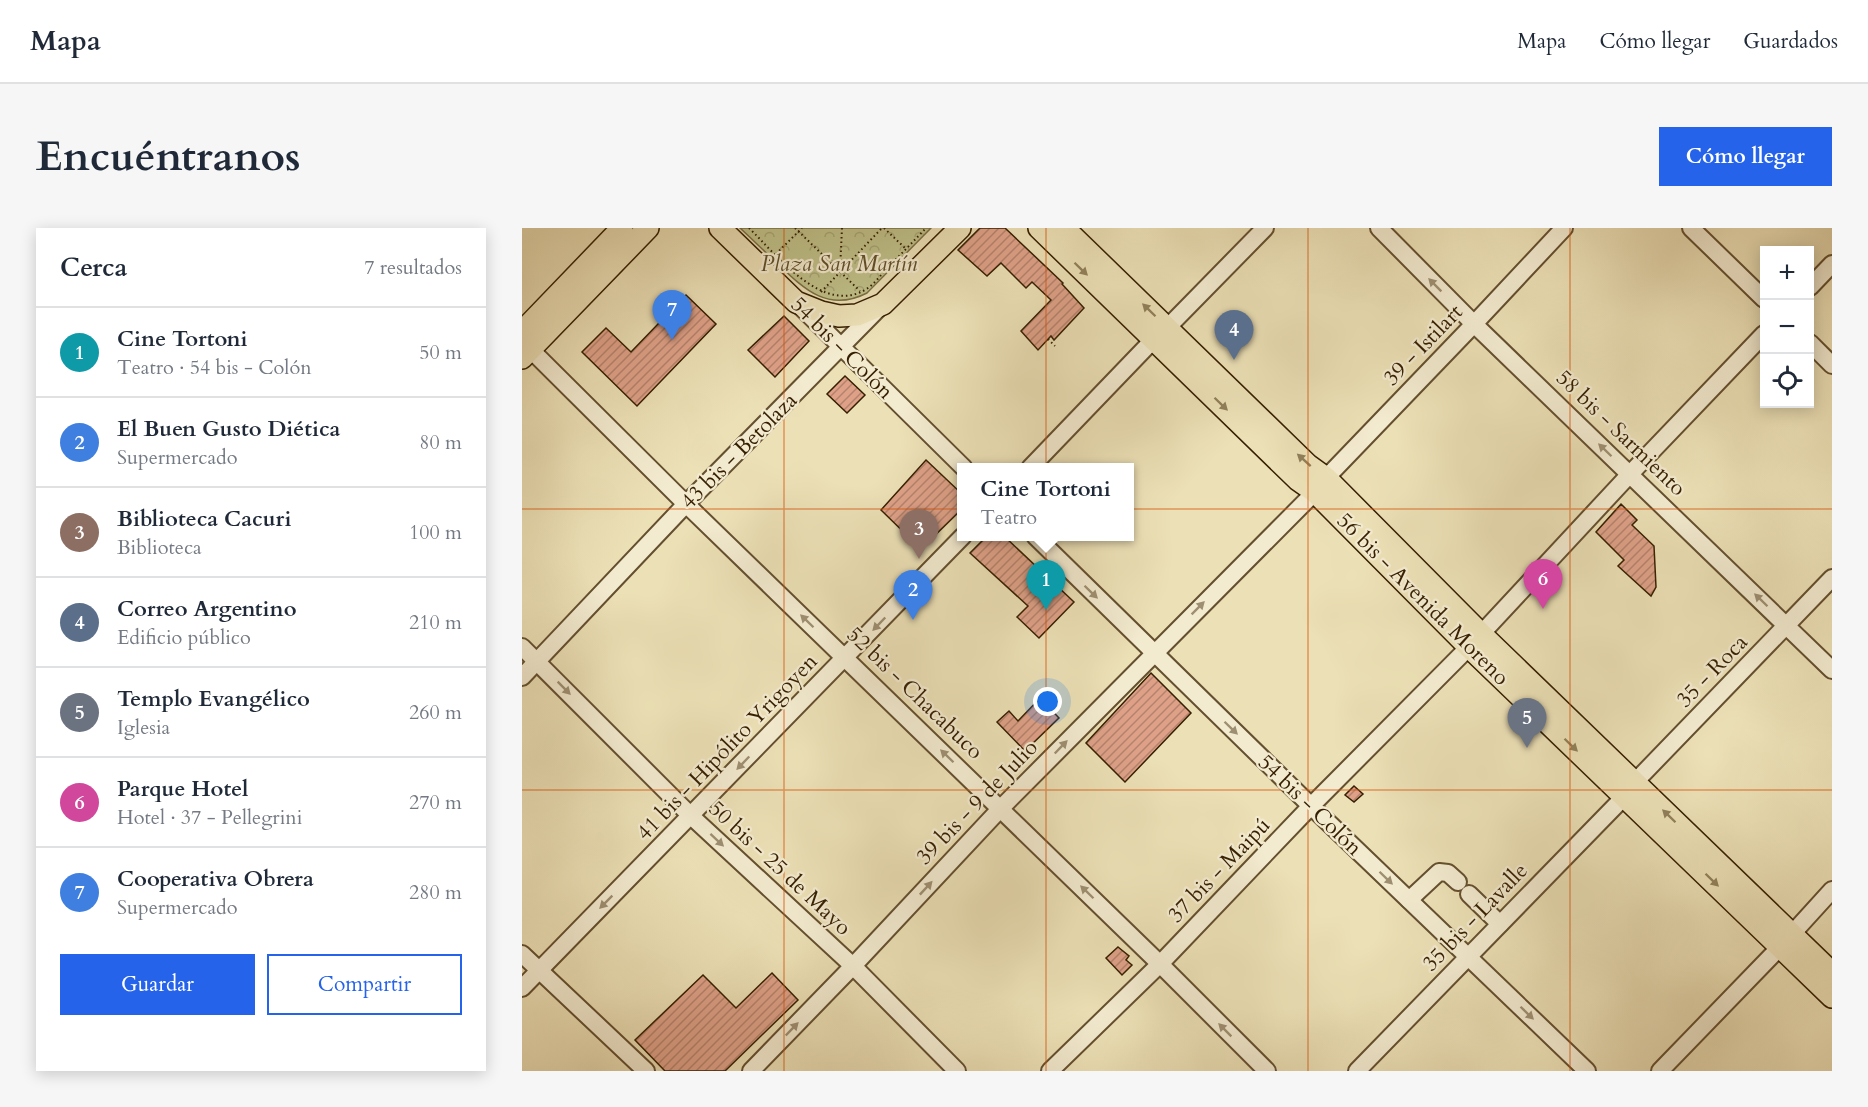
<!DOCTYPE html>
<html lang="es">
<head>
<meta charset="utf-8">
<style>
	body { margin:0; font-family:Cardo,serif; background:#f6f6f7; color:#1f2937 }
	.controls { position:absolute; right:18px; top:18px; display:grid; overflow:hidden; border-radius:0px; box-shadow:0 3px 15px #0003 }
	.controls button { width:54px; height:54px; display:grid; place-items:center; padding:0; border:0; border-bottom:2px solid #e0e1e3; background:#fff; color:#1f2937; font:30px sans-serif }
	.you { position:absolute; left:526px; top:474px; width:21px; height:21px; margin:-15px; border:4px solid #fff; border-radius:50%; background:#1a73e8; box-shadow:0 0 0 9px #1a73e833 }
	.badge { display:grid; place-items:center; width:39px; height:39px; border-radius:50%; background:#2563eb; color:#fff; font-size:20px; font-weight:700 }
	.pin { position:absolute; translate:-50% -50px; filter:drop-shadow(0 2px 3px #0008) }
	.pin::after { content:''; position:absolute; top:32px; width:21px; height:18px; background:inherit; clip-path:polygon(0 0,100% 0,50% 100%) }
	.popup { position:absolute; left:435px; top:235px; width:177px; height:78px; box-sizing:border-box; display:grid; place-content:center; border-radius:0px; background:#fff; filter:drop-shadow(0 2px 4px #0005); font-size:20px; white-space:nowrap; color:#747a83 }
	.popup b { font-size:22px; color:#1f2937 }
	.popup::after { content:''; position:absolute; left:50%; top:100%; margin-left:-12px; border:12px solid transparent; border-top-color:#fff }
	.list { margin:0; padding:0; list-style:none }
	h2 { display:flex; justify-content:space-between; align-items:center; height:78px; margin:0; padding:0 24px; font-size:26px }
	h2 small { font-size:20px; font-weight:400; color:#747a83 }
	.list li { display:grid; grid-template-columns:39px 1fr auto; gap:18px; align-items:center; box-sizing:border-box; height:90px; padding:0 24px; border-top:2px solid #e0e1e3 }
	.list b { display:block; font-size:22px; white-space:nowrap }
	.list p { margin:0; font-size:20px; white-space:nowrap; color:#747a83 }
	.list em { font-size:20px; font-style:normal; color:#747a83 }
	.actions { display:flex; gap:12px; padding:18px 24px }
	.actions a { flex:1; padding:14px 0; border:2px solid #2563eb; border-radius:0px; text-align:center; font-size:21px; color:#2563eb }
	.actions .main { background:#2563eb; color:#fff }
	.icon { flex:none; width:33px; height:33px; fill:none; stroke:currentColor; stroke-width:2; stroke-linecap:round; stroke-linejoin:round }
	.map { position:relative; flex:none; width:1310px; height:843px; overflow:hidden; border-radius:0px }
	header { display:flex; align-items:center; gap:36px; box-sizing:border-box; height:84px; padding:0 30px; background:#fff; border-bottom:2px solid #e0e1e3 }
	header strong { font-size:28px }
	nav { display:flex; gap:33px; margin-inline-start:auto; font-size:21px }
	.intro { display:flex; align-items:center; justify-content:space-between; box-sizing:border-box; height:144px; padding:0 36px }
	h1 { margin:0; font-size:42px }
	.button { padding:15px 27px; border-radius:0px; background:#2563eb; color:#fff; font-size:21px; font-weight:700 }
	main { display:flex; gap:36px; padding:0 36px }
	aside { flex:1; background:#fff; border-radius:0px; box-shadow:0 3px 15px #0003 }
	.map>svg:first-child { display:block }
	.park { fill:url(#park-crowns); stroke:#7a7044; stroke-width:1.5 }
	.building { fill:url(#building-hatch); stroke:#361f00; stroke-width:1.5 }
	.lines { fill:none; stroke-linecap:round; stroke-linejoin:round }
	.minor-casing { stroke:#644f2e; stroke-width:20 }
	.major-casing { stroke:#361f00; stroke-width:24 }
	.path { stroke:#361f00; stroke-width:2; stroke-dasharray:1.5 3; stroke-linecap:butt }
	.minor { stroke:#f3ebd0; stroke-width:16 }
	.major { stroke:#ece0b6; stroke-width:21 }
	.oneway { fill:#91805b }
	.oneway2 { fill:#9e8f72 }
	.grid { fill:none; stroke:#d6530b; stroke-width:1.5; stroke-opacity:0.55 }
	.labels { text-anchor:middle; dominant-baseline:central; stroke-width:4.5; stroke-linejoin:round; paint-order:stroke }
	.park-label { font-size:22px; font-style:italic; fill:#5f4f29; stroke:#f3ebd0 }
	.street-label { font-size:22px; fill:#361f00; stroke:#f3ebd0 }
</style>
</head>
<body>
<header>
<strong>Mapa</strong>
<nav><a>Mapa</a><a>Cómo llegar</a><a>Guardados</a></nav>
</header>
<div class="intro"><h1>Encuéntranos</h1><a class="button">Cómo llegar</a></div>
<main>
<aside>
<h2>Cerca<small>7 resultados</small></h2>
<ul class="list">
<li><span class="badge" style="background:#0f9aa8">1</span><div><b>Cine Tortoni</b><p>Teatro · 54 bis - Colón</p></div><em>50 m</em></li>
<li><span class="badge" style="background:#3f7fe0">2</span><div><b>El Buen Gusto Diética</b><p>Supermercado</p></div><em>80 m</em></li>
<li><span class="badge" style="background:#8d6e63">3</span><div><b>Biblioteca Cacuri</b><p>Biblioteca</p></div><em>100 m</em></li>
<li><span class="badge" style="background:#5c6f8a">4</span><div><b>Correo Argentino</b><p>Edificio público</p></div><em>210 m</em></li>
<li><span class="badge" style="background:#6b7280">5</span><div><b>Templo Evangélico</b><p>Iglesia</p></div><em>260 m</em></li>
<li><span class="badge" style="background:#d1479c">6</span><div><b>Parque Hotel</b><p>Hotel · 37 - Pellegrini</p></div><em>270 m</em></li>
<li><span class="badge" style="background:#3f7fe0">7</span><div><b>Cooperativa Obrera</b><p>Supermercado</p></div><em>280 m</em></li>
</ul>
<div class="actions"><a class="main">Guardar</a><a>Compartir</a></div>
</aside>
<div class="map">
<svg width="1310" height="843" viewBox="0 0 1310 843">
	<defs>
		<pattern id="park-crowns" width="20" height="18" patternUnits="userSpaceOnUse" patternTransform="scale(1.5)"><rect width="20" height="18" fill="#bfc089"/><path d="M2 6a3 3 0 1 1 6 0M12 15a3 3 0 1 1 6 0" fill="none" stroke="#a5a574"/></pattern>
		<pattern id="building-hatch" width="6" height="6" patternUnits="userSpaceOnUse" patternTransform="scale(1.5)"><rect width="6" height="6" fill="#dea188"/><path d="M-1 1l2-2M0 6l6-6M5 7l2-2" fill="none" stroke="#b5836d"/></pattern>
	</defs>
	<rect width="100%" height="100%" fill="#ece0b6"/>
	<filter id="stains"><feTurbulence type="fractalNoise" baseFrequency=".00333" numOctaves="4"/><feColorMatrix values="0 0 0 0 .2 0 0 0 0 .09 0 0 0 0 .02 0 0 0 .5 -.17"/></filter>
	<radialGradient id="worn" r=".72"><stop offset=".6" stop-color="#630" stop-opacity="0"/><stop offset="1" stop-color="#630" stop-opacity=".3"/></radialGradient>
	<path class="park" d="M218,0h191l-64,65c-39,20 -63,-4 -89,-29 -13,-12 -25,-24 -38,-36z"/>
	<g class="building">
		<polygon points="458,0 483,0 541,55 540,56 562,80 532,112 529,108 516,122 499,103 529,72 510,54 504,60 479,35 465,48 436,22"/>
		<polygon points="164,67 194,96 115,178 60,124 84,100 109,124"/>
		<polygon points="262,88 287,113 253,149 226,122"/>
		<polygon points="323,148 343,167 325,185 305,166"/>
		<polygon points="404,232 440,266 440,281 399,321 359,282"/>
		<polygon points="1099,276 1115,292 1110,297 1132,318 1134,359 1129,368 1096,338 1102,332 1074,304"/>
		<polygon points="464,309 483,309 552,374 517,410 495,389 506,378 448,325"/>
		<polygon points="629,445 669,485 603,554 564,515"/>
		<polygon points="518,470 537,490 503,523 475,494 487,483 496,493"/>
		<polygon points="832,558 841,566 832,574 823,567"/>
		<polygon points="596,719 607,728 604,732 610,737 600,747 584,730"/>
		<polygon points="250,745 276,772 203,843 143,843 113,812 181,747 214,780"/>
	</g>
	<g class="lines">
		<g class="minor-casing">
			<g id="minor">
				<polyline points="857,0 952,96 1310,442"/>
				<polyline points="1169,0 1242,71"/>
				<polyline points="1288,59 1310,36"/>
				<polyline points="277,77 442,240"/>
				<polyline points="0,113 164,276 638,736 745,843"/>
				<polyline points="1288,115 1310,137"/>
				<polyline points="508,240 632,111 645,100 743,0"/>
				<polyline points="513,308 789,578 1065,843"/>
				<polyline points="0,419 169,588 331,738 435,843"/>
				<polyline points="0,449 164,276 358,79"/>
				<polyline points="947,666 978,696"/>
				<polyline points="887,672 917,644 926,645 936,654"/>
				<polyline points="0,726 124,843"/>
				<polyline points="0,760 441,308"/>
				<polyline points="229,843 331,738 479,580 793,264 804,250 952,96 1042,0"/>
				<polyline points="528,843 638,736 789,578 947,419 1108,246 1242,106"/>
				<polyline points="835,843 1103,568 1112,555 1310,350"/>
				<polyline points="1138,843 1259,718 1310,662"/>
			</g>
		</g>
		<g class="major-casing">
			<g id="major">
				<polyline points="198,0 274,74 299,84 317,88 335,87 361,76 438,0"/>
				<polyline points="517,0 776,252 793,264 947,419 1310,769"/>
				<polyline points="542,0 786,237 804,250 959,406 1310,745"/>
				<polyline points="0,104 100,0"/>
				<polyline points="0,130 126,0"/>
			</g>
		</g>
		<g class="path">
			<path d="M227,0c27,26 75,90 119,60 6,-4 11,-11 16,-16 14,-15 28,-29 42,-44"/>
			<polyline points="273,0 338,63"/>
			<polyline points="362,0 384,21"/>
			<polyline points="254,26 280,0"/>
			<polyline points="318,42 320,0"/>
			<polyline points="299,64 360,0"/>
			<polyline points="526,111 533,118"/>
		</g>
		<use href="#minor" class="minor"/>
		<use href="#major" class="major"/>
	</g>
	<defs><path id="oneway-solid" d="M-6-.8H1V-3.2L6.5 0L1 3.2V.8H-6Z" transform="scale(1.5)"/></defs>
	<g class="oneway">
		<use href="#oneway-solid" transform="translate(559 41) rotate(44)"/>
		<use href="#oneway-solid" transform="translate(627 82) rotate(-136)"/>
		<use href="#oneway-solid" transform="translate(699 176) rotate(44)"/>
		<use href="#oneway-solid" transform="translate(782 232) rotate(-138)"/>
		<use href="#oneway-solid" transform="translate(1049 517) rotate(44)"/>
		<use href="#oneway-solid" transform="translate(1147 588) rotate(-136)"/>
		<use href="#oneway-solid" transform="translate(1190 652) rotate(44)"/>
	</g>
	<g class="oneway2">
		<use href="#oneway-solid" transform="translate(913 57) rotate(-135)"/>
		<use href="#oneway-solid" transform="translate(1083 222) rotate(-136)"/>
		<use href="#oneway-solid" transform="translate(569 364) rotate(44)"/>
		<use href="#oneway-solid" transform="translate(1239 372) rotate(-136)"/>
		<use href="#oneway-solid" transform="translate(676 380) rotate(-45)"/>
		<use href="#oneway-solid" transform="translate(285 393) rotate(-136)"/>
		<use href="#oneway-solid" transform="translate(357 396) rotate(134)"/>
		<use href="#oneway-solid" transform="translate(42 460) rotate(45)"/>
		<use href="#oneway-solid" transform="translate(709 500) rotate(44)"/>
		<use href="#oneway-solid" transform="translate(539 519) rotate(-46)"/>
		<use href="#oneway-solid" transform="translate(425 528) rotate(-136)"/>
		<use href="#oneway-solid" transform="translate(221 535) rotate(134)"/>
		<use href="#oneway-solid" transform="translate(195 612) rotate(43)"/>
		<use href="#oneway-solid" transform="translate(864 650) rotate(44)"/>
		<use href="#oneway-solid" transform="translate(404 660) rotate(-47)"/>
		<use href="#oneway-solid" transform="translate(565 664) rotate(-136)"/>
		<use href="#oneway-solid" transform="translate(84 674) rotate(135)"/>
		<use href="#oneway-solid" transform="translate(1005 785) rotate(44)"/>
		<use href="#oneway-solid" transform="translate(270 801) rotate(-46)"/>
		<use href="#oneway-solid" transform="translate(703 802) rotate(-135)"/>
	</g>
	<path class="grid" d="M262,0v843M524,0v843M786,0v843M1048,0v843M0,281h1310M0,562h1310"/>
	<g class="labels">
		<g class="park-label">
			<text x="317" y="36">Plaza San Martín</text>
		</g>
		<g class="street-label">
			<text transform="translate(901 117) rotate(-46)">39 - Istilart</text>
			<text transform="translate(320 120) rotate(45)">54 bis - Colón</text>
			<text transform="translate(1099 205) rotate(44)">58 bis - Sarmiento</text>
			<text transform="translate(217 223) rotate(-45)">43 bis - Betolaza</text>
			<text transform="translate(901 371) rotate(45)">56 bis - Avenida Moreno</text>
			<text transform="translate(1190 443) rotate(-46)">35 - Roca</text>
			<text transform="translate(393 465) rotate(44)">52 bis - Chacabuco</text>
			<text transform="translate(205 519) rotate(-46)">41 bis - Hipólito Yrigoyen</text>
			<text transform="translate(455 574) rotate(-46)">39 bis - 9 de Julio</text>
			<text transform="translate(788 577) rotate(44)">54 bis - Colón</text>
			<text transform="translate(258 640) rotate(43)">50 bis - 25 de Mayo</text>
			<text transform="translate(697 642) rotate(-46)">37 bis - Maipú</text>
			<text transform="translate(953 689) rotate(-46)">35 bis - Lavalle</text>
		</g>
	</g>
	<rect width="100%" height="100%" filter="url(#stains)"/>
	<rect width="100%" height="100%" fill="url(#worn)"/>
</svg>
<div class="controls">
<button>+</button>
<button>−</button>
<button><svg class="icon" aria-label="locate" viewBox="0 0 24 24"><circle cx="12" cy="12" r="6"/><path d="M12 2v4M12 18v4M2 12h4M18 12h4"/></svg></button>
</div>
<div class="you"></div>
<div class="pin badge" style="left:524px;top:382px;background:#0f9aa8">1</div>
<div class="popup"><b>Cine Tortoni</b>Teatro</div>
<div class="pin badge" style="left:391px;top:392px;background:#3f7fe0">2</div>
<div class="pin badge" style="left:397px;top:331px;background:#8d6e63">3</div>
<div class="pin badge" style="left:712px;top:132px;background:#5c6f8a">4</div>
<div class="pin badge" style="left:1005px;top:520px;background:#6b7280">5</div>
<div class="pin badge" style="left:1021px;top:381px;background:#d1479c">6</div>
<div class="pin badge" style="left:150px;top:112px;background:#3f7fe0">7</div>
</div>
</main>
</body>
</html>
